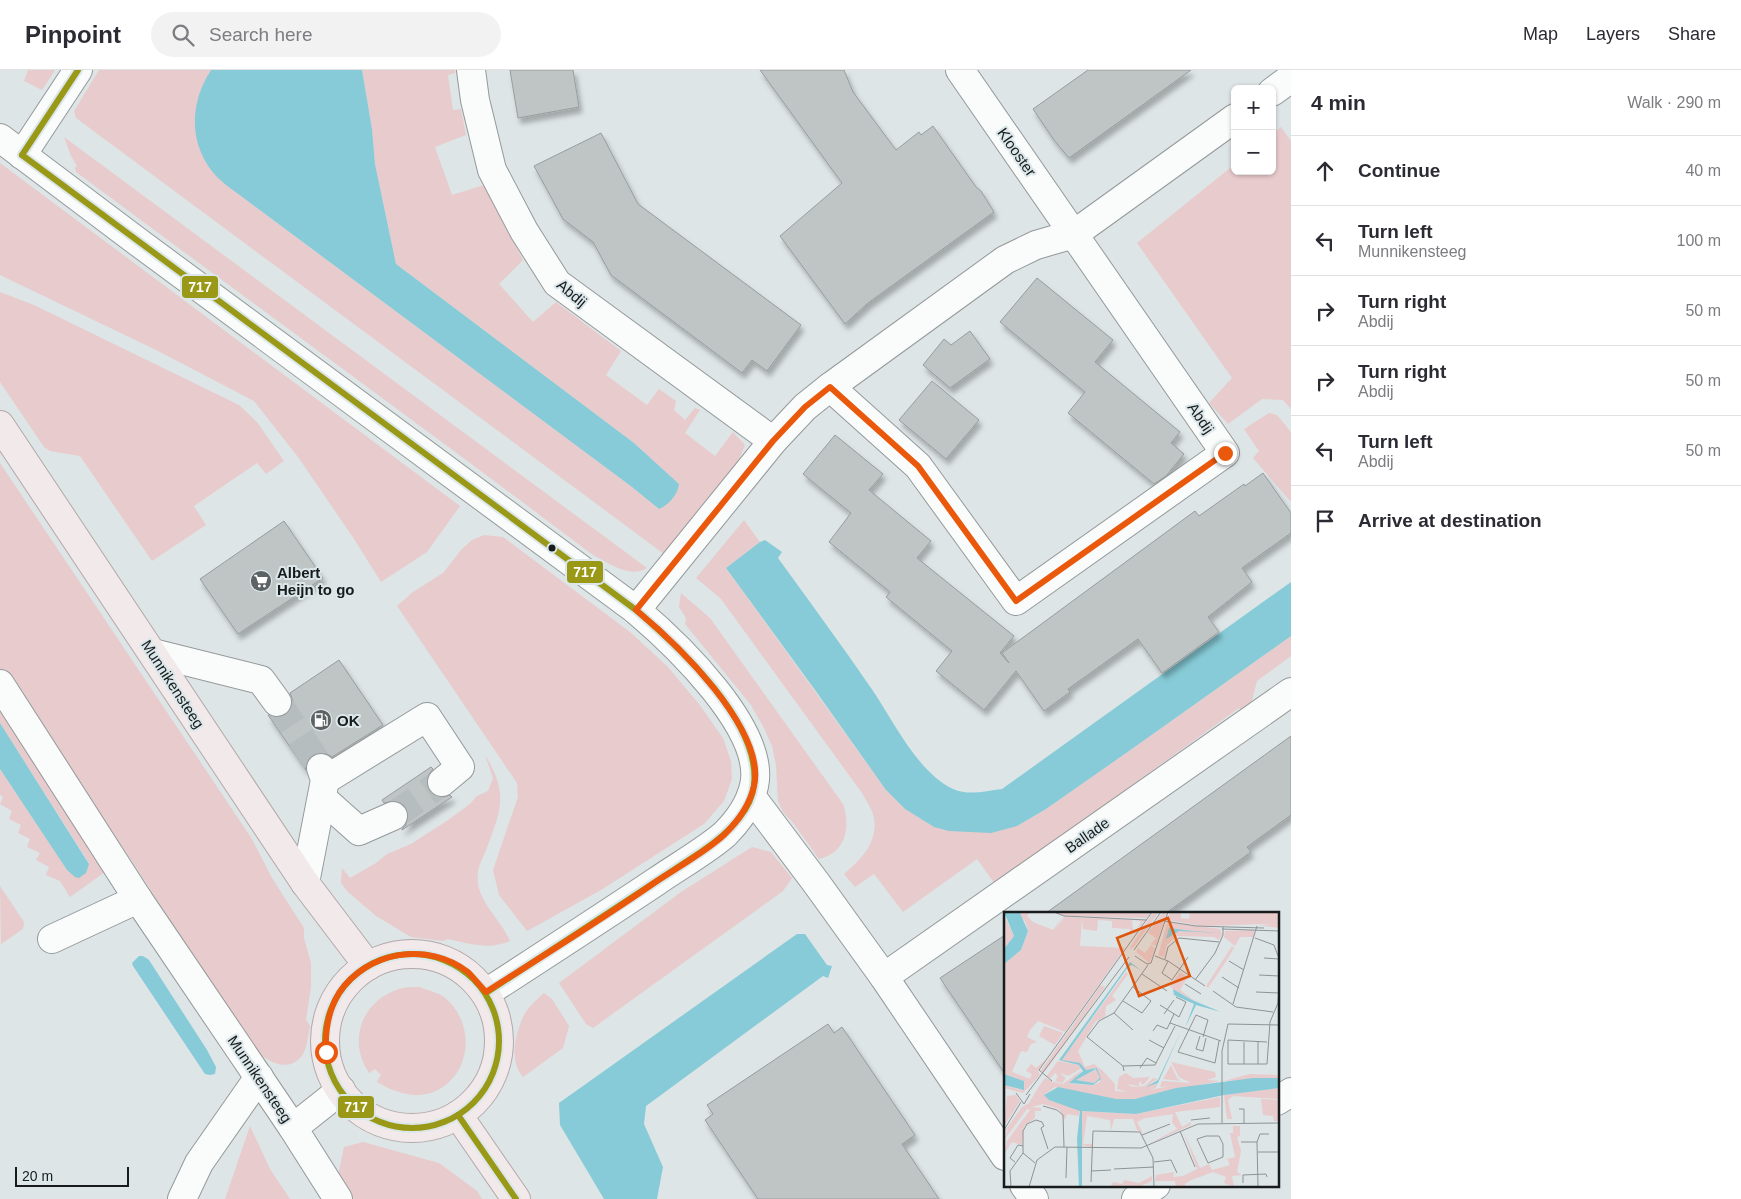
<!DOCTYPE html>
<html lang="en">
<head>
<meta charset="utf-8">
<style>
	body { margin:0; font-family:Arial,sans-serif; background:#f2f2f3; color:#2b2b33 }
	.controls { position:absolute; right:15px; top:15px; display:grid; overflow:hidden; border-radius:8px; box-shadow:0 1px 4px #0004 }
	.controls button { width:45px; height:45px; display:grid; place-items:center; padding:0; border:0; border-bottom:1px solid #e1e1e2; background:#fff; color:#2b2b33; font:25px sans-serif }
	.scale { position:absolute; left:15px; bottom:12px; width:114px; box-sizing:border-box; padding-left:5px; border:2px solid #171b1c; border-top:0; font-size:14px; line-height:18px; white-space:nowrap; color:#171b1c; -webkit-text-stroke:4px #dbe7ea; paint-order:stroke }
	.stop { position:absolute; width:15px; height:15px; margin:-11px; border:4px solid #ea580c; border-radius:50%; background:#fff }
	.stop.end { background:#ea580c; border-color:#fff; box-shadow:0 1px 5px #0008 }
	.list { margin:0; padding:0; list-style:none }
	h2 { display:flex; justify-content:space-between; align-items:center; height:65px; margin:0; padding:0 20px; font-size:21px }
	h2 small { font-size:16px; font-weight:400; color:#7c7c81 }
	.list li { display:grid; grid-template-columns:32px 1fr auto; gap:15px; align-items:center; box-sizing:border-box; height:70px; padding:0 20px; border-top:1px solid #e1e1e2 }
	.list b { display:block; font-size:19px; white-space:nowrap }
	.list p { margin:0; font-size:16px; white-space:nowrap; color:#7c7c81 }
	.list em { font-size:16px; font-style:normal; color:#7c7c81 }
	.icon { flex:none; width:28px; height:28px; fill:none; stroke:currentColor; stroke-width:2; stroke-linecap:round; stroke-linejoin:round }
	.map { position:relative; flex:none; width:1291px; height:1129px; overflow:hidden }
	header { display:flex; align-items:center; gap:30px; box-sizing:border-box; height:70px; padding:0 25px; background:#fff; border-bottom:1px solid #e1e1e2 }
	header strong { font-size:24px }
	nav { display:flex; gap:28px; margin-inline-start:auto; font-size:18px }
	.search { width:350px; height:45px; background:#f2f2f3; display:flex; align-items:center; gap:12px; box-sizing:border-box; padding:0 18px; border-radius:28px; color:#7c7c81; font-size:19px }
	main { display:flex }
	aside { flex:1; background:#fff }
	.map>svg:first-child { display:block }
	.green { fill:#e8cbcc }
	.water { fill:#86cbd7 }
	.building { fill:#bfc4c4; stroke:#989c9d; filter:url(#shadow) }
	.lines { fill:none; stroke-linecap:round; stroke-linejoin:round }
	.minor-tunnel { stroke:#b6bdbe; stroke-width:28; stroke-dasharray:28 14; stroke-linecap:butt }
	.minor-casing { stroke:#94999a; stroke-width:30 }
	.major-casing { stroke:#b3a8aa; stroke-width:30 }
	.minor { stroke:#fafbfb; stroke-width:28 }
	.major { stroke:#f1e9ea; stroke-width:28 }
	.bus-1-casing { stroke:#dbe7ea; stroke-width:10 }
	.bus-1 { stroke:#9a9817; stroke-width:6 }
	.route { stroke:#ea580c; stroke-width:6 }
	.bus-dot { fill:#171b1c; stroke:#dbe7ea; stroke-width:2 }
	.labels { text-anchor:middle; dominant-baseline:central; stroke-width:4; stroke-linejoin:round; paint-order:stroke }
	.street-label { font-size:15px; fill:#171b1c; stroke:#dbe7ea }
	.poi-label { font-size:15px; font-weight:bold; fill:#171b1c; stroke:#dbe7ea; text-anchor:start }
	.inset-road { fill:none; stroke:#8e9495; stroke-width:1 }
	.view { fill:#de560d; fill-opacity:0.15; stroke:#de560d; stroke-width:2.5 }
	.inset-edge { fill:none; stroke:#171b1c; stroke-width:2.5 }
	.line-badge { stroke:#dbe7ea; stroke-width:2 }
	.badge-label { font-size:14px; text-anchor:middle; font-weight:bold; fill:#fff }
</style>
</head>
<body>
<header>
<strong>Pinpoint</strong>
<div class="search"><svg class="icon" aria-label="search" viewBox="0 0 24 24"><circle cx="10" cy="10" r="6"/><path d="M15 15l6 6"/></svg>Search here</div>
<nav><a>Map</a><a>Layers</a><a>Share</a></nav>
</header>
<main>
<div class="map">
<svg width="1291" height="1129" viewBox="0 0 1291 1129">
	<defs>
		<filter id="shadow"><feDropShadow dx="3" dy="5.5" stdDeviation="2.5" flood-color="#0004"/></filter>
	</defs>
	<rect width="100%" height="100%" fill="#dee5e6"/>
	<g class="green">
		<polygon points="28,0 55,0 42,20 24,11"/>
		<polygon points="99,0 211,0 208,5 217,106 241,126 632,417 659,439 679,414 634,373 396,194 375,94 372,59 362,0 455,0 455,3 448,5 453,40 461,39 466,65 435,77 452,125 484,115 523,190 499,214 533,252 556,232 621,281 606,305 647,335 659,319 676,331 674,340 685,350 695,338 700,340 685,363 715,386 733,362 745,375 737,394 664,484 76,48 74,41"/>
		<polygon points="1281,57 1291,71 1291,339 1283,330 1262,329 1228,354 1209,333 1232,308 1137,173 1235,94 1235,101 1272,101 1272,64"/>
		<path d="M64,67l583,431c-17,11 -38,-5 -54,-13 -171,-129 -345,-255 -517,-383l-1,-4 2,-2 -6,-10z"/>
		<polygon points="0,93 460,436 427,482 381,512 354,469 298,387 254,331 156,280 0,205"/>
		<polygon points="0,222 34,235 239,335 257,352 284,391 266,404 257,393 194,436 206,455 152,491 80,386 50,381 44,377 0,312"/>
		<polygon points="1269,343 1277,345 1291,362 1291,432 1253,388 1259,381 1244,359"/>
		<path d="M0,393l252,376 20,39 32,50v10l7,25v24l-5,33 4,6c-2,10 -3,24 -9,31 -16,18 -38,1 -50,-11l-123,-191 -128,-186z"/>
		<path d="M744,450l16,22 -34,26 160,222 19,19 29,18 83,-1 29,-17 83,-58 162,-115v20l-34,25 -9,35 -2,2 -7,-10 -244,176 -18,-25 -74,53 -29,-38 -19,13 -11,-13c17,-15 34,-31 30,-56 -1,-8 -8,-17 -12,-25l-141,-194 -25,-21z"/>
		<polygon points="484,465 503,467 630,562 667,596 699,634 723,668 731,691 732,709 724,731 704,754 601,820 527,861 499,825 493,800 518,727 517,713 397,536 413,522 443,503 461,480 472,470"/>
		<path d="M681,523l29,25 133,186c8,23 3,49 -24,55l-25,-35 -11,-12 -5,-11 -2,-36 -4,-19 -8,-18 -13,-23 -66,-81 1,-6 -7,-11z"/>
		<polygon points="0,636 105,802 70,827 60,811 46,805 49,797 36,790 40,783 27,777 30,769 18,763 21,755 9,749 12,741 0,734 3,727 0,725 0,699 67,800 89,793 0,653"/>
		<path d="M485,685c24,39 16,55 1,95 -3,7 -7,15 -8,22 -4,28 22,45 32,69 -21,9 -40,3 -62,-2l-5,2 -32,-4 -35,-21 -28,-24 -7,-9 1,-15 8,10 26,-15 11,-9 24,-10 37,-24 22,-16 7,-8 11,-5 5,-13z"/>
		<polygon points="752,777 771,782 792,808 783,821 593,958 586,954 559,913 681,822"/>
		<polygon points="0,816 24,852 23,859 1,874"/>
		<path d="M419,917c8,3 18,5 25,10 31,24 29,76 -8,94 -20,9 -42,1 -59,-9l4,-7 -6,-6 -6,4c-22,-33 -7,-72 30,-84 6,-2 13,-2 20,-2z"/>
		<path d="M544,923l8,6 17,27 -6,22 -40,29c-14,-16 -8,-41 0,-60 4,-9 13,-17 21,-24z"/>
		<polygon points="250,1056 270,1099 290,1129 225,1129"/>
		<polygon points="363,1072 439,1093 477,1121 482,1129 354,1129 338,1105 344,1077"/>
	</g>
	<g class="water">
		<path d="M211,0h151l10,59 3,35 21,100 238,179 45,41c-1,10 -10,21 -20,25l-27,-22 -391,-291c-8,-6 -17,-12 -24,-19 -29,-31 -28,-73 -6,-107z"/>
		<path d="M765,470l17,12 -4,6c31,43 63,86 93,130 22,32 46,84 82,101 16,7 33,2 49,0l289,-207v54l-162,115 -83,58 -29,17 -26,7 -42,-2 -15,-4 -29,-18 -19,-19 -71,-100 -89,-122 34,-26z"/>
		<polygon points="0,653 89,794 86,803 79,808 75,807 67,800 0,699"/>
		<polygon points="797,864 805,864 827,895 832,896 828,908 823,906 646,1036 644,1054 663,1097 657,1129 604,1129 560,1055 559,1033"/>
		<polygon points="139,886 143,886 149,890 207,980 216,997 215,1004 210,1005 205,1004 133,896 132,893"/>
	</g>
	<g class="building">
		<polygon points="510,0 573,0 579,37 518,48"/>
		<polygon points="760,0 844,0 853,22 896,80 919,62 921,65 933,56 976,117 981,121 994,142 893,215 868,233 845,254 780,166 842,113"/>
		<polygon points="1088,0 1191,0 1069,88 1054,70 1033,39"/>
		<polygon points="601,63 638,134 801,255 767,301 752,290 742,303 714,282 611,205 593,172 563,149 534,96"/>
		<polygon points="1037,208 1113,270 1095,292 1180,362 1171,373 1184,384 1166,406 1154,414 1068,343 1085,322 1000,252"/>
		<polygon points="970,261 990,289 950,318 923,295 944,269 951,275"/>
		<polygon points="932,311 979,350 946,389 899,350"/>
		<polygon points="835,365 883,404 869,420 931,471 917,488 1014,566 1000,583 1009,593 1002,583 1195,441 1199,446 1244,414 1245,416 1263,403 1291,443 1291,463 1242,498 1252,512 1208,547 1219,562 1162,603 1138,569 1068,619 1070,622 1044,641 1016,601 984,640 936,601 952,581 886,527 890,522 829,472 851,443 803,404"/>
		<polygon points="284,451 323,508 238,564 200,509"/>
		<polygon points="339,590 383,655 332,687 325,683 316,683 309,688 306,694 306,700 268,645 278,648 287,644 291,638 293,631 290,623"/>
		<polygon points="1291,666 1291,745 1247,777 1251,782 1166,843 1046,843"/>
		<polygon points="431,697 433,699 428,706 427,714 430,722 437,727 444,727 450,725 452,727 402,760 402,759 406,755 408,748 407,739 402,733 395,731 384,733 382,730"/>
		<polygon points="1005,865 1005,1004 940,908"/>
		<polygon points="828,954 834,963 842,957 915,1065 902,1074 939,1129 758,1129 705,1050 713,1044 707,1035"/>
	</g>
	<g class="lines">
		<g class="minor-tunnel">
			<polyline points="277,632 321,698"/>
			<polyline points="393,746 442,712"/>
		</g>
		<g class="minor-casing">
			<g id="minor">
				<polyline points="471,0 475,30 492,100 524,161 557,213 773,371"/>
				<polyline points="1272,22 1291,8"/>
				<path d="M0,68l138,104 498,368c39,33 131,120 118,176 -4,18 -16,35 -29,48 -18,16 -48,33 -68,47 -57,38 -114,75 -171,112"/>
				<polyline points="22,85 78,0"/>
				<polyline points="830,317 918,396 1016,531 1225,383 960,0"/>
				<polyline points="636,540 773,371 805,337 830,317 1005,190 1036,175 1074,164 1235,48"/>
				<polyline points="153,583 261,610 277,632"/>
				<polyline points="0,614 138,829 293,1058 338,1129"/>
				<polyline points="325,710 427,647 460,697 442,712"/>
				<polyline points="751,726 817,814 884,907 1005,1086"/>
				<polyline points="322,728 359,761 393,746"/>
				<polyline points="305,813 325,710 321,698"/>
				<polyline points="52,869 138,829"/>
				<polyline points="884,907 1291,622"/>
				<polyline points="1277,1031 1291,1022"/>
				<polyline points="293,1058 341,1020"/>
				<polyline points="1024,1115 1034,1129"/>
				<polyline points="182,1129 199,1093 259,1007"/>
				<polyline points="1136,1129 1156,1115"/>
			</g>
		</g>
		<g class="major-casing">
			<g id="major">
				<polyline points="0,355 305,813 368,896"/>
				<circle cx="412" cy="971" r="87"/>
				<polyline points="458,1045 516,1129"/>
			</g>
		</g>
		<use href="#minor" class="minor"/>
		<use href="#major" class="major"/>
		<g class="bus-1-casing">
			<g id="bus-1">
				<path d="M22,85l614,455c44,38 125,112 118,175 -3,29 -31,52 -53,67l-215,141"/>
				<polyline points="22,85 78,0"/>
				<circle cx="412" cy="971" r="87"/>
				<polyline points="458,1045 516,1129"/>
			</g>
		</g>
		<use href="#bus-1" class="bus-1"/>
	</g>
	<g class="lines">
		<path class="route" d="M326,982c-1,-20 2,-41 13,-59 28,-42 89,-52 129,-21 6,6 12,14 18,20 57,-36 115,-72 171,-111 21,-14 50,-30 68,-47 13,-13 25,-30 29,-48 13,-56 -79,-144 -118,-176l137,-169 32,-34 25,-20 88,79 98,135 209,-148"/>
	</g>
	<defs>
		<g id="supermarket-disc" transform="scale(1.125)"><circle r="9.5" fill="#5d6263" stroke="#dbe7ea"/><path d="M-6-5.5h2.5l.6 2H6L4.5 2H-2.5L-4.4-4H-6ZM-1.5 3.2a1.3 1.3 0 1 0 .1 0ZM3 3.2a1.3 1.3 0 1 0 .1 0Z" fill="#fff"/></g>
		<g id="fuel-disc" transform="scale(1.125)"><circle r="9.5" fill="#5d6263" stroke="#dbe7ea"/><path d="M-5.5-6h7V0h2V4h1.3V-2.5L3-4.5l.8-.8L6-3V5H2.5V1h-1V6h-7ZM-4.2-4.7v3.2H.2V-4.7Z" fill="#fff"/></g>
	</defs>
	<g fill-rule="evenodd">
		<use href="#supermarket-disc" x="261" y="511"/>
		<use href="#fuel-disc" x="321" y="650"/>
	</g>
	<circle class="bus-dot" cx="552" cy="478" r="4.5"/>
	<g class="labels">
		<g class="street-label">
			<text transform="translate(1017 82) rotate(55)">Klooster</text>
			<text transform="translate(572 223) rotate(40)">Abdij</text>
			<text transform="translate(1201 348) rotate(56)">Abdij</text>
			<text transform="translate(173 614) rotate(57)">Munnikensteeg</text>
			<text transform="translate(1087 765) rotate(-35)">Ballade</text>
			<text transform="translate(260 1009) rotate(56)">Munnikensteeg</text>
		</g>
		<g class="poi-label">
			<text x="277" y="502">Albert<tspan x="277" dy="17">Heijn to go</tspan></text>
			<text x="337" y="650">OK</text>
		</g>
	</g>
	<g transform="translate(1004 842)">
		<rect width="275" height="275" fill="#dee5e6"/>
		<path d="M14,0h12l-3,4 6,6 20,8 10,-13 -9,16 10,-16 81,3 -11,17 7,-16 -9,-1 1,10 -3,4v-5l-18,-1v-7l-14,-1 -1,11 -14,-2 -1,-10 -2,27 45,2 -60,84 -27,-11 -8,9 -3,7 10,5 -6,2 -4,8 -6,-1 -9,21 18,7 2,-5 -6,-3 5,-7 5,4 10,-9 -8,12 2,4 -17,18 -19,-5v-3l18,5 2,-9 -20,-7v-110l17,-14 7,-19 -2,-8zM51,0l6,2 -2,-2h93l-6,6 -81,-2 -4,-1zM155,0l-25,35 -5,2 23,-35zM159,0h4l-11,34 -5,-2 5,-6 -8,-5zM166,0h11v6l8,1 1,-7h89v16l-22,-3h16l-11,-1 -60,2 -34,-6zM0,3l10,21 -10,13zM163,10l53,7 2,6 -3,5 -5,-3 -37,-1 -10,9 -3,12 -6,-1zM250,18v7h-14l-5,9 -11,-9 1,-6zM147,33l5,4 -7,14 -13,-11 2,-4 7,5zM228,34l2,2 -9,15 -17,25 -2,-2zM122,60l2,2 -16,22 4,4 -10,6 -1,11 -9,4 -18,30 7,16 9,-3 8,6 13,14v7l-26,-2 39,3 -11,-3 2,-12 7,-4 7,5 17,-1 -7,8 -4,-4v5l-13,-2 7,3 12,-1 8,-8 5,1 -9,5 9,-1 -2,5 -7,2 22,-4 -11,1 2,-6 29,2 -12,-6 -8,-15 44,10 1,5 -9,3 12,1 -84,18 -17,1 -63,-13 -10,7 4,6 31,10 -1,6 -12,-2 -2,6 -6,-11 -16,-5 -12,3 10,1v3h-6v7l-11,8 -2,19 -10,-3 -8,12 3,-13 23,-31 -3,-1 -23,31 4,-11 -4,3 18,-25 7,-4 15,-25 -4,7 5,-7 9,4 22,5 -13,-3 20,-15 -13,15 23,1 7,-3 -2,-14 -12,2 -9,-7 -16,-2zM176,60l8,5 -8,13 18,13 -28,-16zM97,73l4,2 -62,87 -2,-4zM40,114l19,7 -8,12 -16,-9zM54,149l21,4 3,3 -14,8 -5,-2v-4l-1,5 4,3 -4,5 -7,-2 3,-5 -3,-3 -4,5 -5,-1zM167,153l6,13 4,3 -18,-2zM93,157l3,9 -6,5 -18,-3zM245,162l30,1v3l-55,3zM275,176v11l-46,-3 -5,4 4,19h-5l-3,-24zM12,183l4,6 -16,25 3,-30zM216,185v10l-45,5 7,15 9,-5v3l-44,20 30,-16 -5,-7 1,-8 -26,4 25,-5 -36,7 8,-1 -7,3 6,11 -6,-3 -4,-11h-19l-3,12 -1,-11 -22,-3 22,2 -23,-3 -4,28h9v3l-11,-2 1,-34 54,3zM257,187l18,1v21h-5l-1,-5 -10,-1zM229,214h7v10l-3,1 4,14 -4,21 5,3 -10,1 2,11 -10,-4 2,-6 -13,-5 -24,9 -4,3 1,3h-10l-1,-6h-20l1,-6 18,-3 -1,5 10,-1 14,-7 -14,-38 17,37 9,-4 3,6 18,-5 -3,-6 8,-2 -5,-24h3zM148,264v5l-11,5h-30l2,-4 9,2 2,-4 15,3z" fill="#e8cbcc"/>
		<path d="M0,0l16,1 8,18 -7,19 -17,14v-15l10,-13zM165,16l23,3 28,2 -41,-2 -13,8 -5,17zM126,50l12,9 -10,-6 -4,2 -66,93 18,3 6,7 11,-2 4,11 -8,6 -24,-2 14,-12 -4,-6 -20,-5zM92,157l4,9 -6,5 -18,-3zM169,77l19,11 29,12 -25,-7 -11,23 9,-24 -20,-9zM177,119l-23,52 -12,4 12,-7zM0,162l20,7v9l-20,-5zM249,166h26v10l-55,7 -88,19 -54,-3v76h-3l-2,-48 3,-28 -31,-11 -5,-5 14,-8 58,12h19l41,-11z" fill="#86cbd7" fill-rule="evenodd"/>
		<path class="inset-road" d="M50,0l10,4 83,4M160,9l32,5 68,2M218,17l57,2M251,26l19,7 4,11M130,38l27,-38M131,44l12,8 4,-1 17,-51M151,44l13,5 37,25M260,46l15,1M161,47l3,-12 11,-9 40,4M164,49l-6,12 10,7 16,-23M225,49l15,9M138,62l25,17M255,63l20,1M218,65l17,11M191,68l20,-27 8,-18v-8M181,72l16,10M209,79l23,16 37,5M252,80l23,1M119,89l19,12 9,-12 -18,-14M229,92l24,-78M156,93l19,12 7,-15 -10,-5M110,101l34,-48M160,102l10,-14M166,111l51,18M149,119l4,-6 10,4 7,-15M196,124l-4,13 7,2 3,-13M199,125l5,-17 -12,-5 -18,37 37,11 4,-22M145,128l15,8M240,130v22M254,130v22M263,130l-39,-2v24h39l3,-42 8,-19 1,-18M119,154l32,-1 20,-39M136,156l7,-10 9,5M120,159l-1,-5 -36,-29 12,-16 15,-8 19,17M48,169l-13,-11 113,-158M12,181l8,11 6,-10M22,183l103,-138M39,194l14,4 6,5 1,32M235,197h5v14M187,208l19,-2M218,211v-72l6,-27 51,1M0,218l17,-28M176,219l15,36M138,223l28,-11M202,224h13l4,8v13l-15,6 -11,-24zM237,230h16M254,240h21M11,250l-5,-4 8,-13 5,1M150,250l17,-2 6,13M31,251l-12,-10v-22l4,-7 9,-4 6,2 2,4 -3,2 7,21M110,257l40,-2M87,259l20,-1M62,266l1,-31M87,270l2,-51 47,1 13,26 1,29M239,271v-8l23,-1 1,3M7,275l-1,-16 13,-18M25,275l8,-27 18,-13 86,1 57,-24 81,-1M254,275l-1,-45 3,-8h9"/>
		<path class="view" d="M164,6l22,58 -51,20 -22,-58z"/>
		<rect width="275" height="275" class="inset-edge"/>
	</g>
	<g class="line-badge">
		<rect x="181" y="205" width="38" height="24" rx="5" fill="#9a9817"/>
		<rect x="566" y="490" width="38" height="24" rx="5" fill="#9a9817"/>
		<rect x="337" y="1025" width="38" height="24" rx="5" fill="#9a9817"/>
	</g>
	<g class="badge-label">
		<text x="200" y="222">717</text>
		<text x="585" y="507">717</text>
		<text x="356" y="1042">717</text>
	</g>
</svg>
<div class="controls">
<button>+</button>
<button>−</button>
</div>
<div class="scale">20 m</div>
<div class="stop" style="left:326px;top:982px"></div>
<div class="stop end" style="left:1225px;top:383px"></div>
</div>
<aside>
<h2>4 min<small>Walk · 290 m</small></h2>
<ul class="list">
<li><svg class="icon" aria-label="ahead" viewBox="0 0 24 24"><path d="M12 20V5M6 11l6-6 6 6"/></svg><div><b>Continue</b></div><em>40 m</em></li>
<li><svg class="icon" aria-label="left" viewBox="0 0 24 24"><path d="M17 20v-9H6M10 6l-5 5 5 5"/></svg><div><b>Turn left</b><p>Munnikensteeg</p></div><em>100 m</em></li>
<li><svg class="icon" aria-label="right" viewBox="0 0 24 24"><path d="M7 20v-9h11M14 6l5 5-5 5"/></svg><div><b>Turn right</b><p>Abdij</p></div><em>50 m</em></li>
<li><svg class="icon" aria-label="right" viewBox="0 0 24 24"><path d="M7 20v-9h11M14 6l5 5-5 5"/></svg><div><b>Turn right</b><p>Abdij</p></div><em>50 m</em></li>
<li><svg class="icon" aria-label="left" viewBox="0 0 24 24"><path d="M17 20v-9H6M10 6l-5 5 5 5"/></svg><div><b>Turn left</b><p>Abdij</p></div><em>50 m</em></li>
<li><svg class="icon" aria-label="arrive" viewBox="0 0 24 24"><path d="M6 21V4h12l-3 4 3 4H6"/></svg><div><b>Arrive at destination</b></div></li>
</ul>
</aside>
</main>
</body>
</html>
